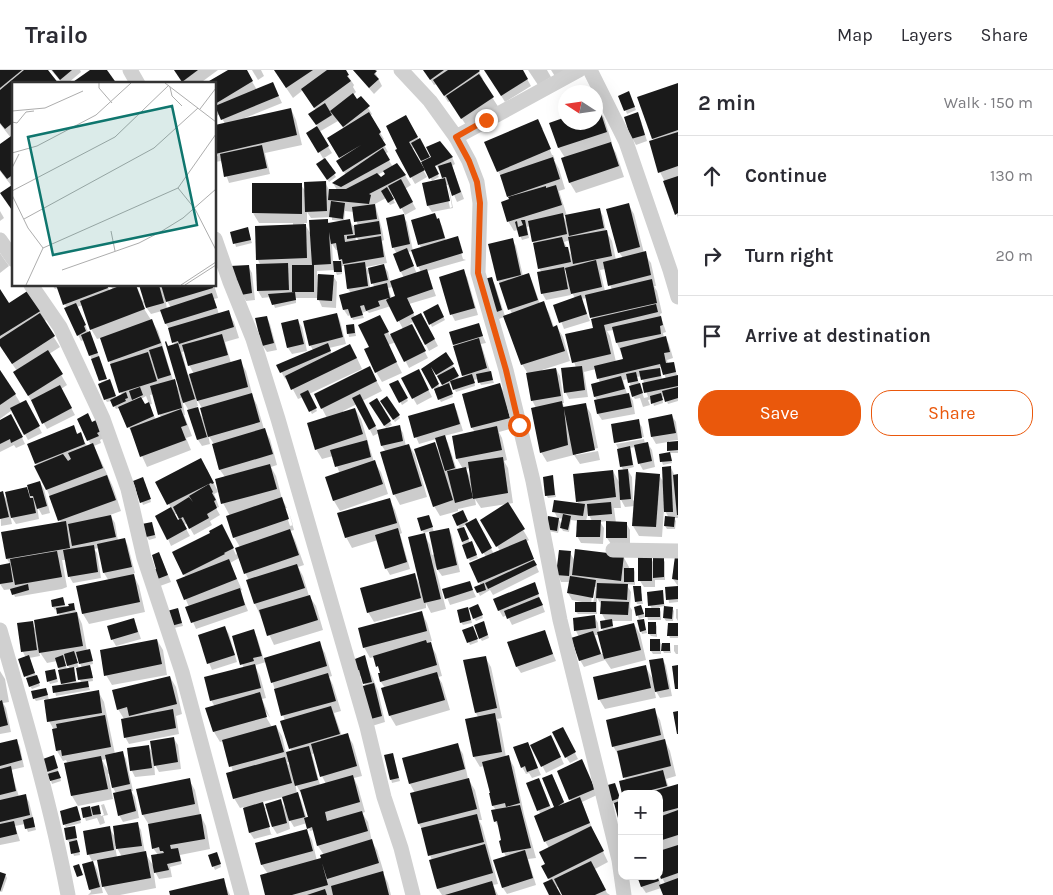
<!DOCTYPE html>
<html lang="en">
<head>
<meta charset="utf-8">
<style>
	body { margin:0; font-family:Karla,sans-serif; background:#f7f7f7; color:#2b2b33 }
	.controls { position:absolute; right:15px; bottom:15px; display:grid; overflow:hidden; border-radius:10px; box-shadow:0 5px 20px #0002 }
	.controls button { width:45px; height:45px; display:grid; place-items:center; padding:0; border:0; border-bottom:1px solid #e1e1e2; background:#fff; color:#2b2b33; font:25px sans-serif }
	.compass { position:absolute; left:558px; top:15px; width:45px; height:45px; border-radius:50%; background:#fff; box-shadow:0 5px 20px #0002; rotate:282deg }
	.stop { position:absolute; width:15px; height:15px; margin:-11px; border:4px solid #ea580c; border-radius:50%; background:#fff }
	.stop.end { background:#ea580c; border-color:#fff; box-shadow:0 1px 5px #0008 }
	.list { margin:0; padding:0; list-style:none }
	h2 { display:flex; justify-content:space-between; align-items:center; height:65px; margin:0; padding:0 20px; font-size:21px }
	h2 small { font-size:16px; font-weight:400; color:#7c7c81 }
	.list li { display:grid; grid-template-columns:32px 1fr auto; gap:15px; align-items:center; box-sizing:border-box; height:80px; padding:0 20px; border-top:1px solid #e1e1e2 }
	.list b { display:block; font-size:19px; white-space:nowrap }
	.list em { font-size:16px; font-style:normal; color:#7c7c81 }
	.actions { display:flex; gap:10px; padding:15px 20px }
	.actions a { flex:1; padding:11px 0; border:1px solid #ea580c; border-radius:20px; text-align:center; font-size:18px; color:#ea580c }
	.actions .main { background:#ea580c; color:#fff }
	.icon { flex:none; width:28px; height:28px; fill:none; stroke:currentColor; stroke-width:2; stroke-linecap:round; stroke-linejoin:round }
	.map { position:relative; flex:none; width:678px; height:825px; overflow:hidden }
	header { display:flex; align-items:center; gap:30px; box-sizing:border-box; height:70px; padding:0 25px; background:#fff; border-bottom:1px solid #e1e1e2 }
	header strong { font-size:24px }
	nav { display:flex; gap:28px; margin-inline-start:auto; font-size:18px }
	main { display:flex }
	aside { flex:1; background:#fff }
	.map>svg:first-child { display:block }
	.shadow { fill:#0003; fill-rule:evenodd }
	.building { fill:#1a1a1a }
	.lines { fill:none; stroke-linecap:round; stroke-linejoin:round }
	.street { stroke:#d0d0d0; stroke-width:15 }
	.route { stroke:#ea580c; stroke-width:6 }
	.inset-road { fill:none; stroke:#adadad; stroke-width:1 }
	.view { fill:#0f766e; fill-opacity:0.15; stroke:#0f766e; stroke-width:2.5 }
	.inset-edge { fill:none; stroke:#333; stroke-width:2.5 }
</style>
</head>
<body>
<header>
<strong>Trailo</strong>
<nav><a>Map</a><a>Layers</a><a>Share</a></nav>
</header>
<main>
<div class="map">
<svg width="678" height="825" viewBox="0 0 678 825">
	<rect width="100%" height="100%" fill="#fff"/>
	<g class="shadow">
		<polygon points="0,0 47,0 14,14 14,119 0,101 0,76 11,68 0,54"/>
		<polygon points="51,0 80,0 81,2 67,14 63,14"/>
		<polygon points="174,0 218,0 199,14 184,14"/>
		<polygon points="230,0 245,0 257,20 273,14 282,33 245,48 245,50 291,39 296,50 302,75 265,83 270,104 229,113 221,91 215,92 215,87 218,86 215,76 215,57 225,54 220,44 215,47 215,14"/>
		<polygon points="252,0 261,0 264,6 258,10"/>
		<path d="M274,0h70l10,15 -1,2 3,5 -3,3 4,6 4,-4 11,17 -2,2 14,23 -2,2 6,11 -3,2 8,13 12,8 6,10 -6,4 11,20 -11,6 -11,-21 -3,2 4,7 -5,2 -4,-7 -11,6 7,25 2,11 -2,1 5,22 -21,4 2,3 16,-4 4,6 2,10 14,-4 -3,-6 -4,-18 -4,-7 10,-31 4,6 6,29 -5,1 9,22 4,-2 -3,-6 3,-18 -9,-27 23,-7 7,12 4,15 11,-3 3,5h-2l5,16 3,1 -39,11 9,25 -27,8 6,13 10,4 13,25 -9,5 -15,-29 -4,1 18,35 -19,10 -13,-26 -8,3 14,28 -20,9 -6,-10 -6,-25 15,-20 5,9 13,-7 -12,-23 -22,7 -2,-2 -5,2 2,5 -11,2 -2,-5 -3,1 -4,-6 7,-17 -3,-4 -3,-23h-3v8l-5,1 -2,-5 -18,1v4l16,1 4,6 -1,26 -14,-1 -4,-9h-22v5l-21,5 -4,-11 -9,1 -4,-7 -1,-25h4l-3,-6 35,-35v-2h-34l-6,-10 48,-28 5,7 19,-10 4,8h8l-4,-7 13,-8 -9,-14 4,-2 -12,-20 15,-10 -6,-8 -19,11 13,21 -8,5 12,19 -7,5 -11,-18 6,-4 -16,-27 10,-6 -8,-13 6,-4 -13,-20 -10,8zM385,101l1,4 -5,3 -4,-3zM345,141l9,1 4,14h-5l-3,-5 -6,1zM307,142l4,6 21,-1v3l10,1 -12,3 -3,-4 -15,16 -8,-13h3zM355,164l4,7 -3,1zM332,174l4,6h2l3,12h-8zM370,203l4,14 -4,1 -2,-14zM393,217l3,9 -4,3 -4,-11z"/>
		<polygon points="353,0 374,0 382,16 374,24"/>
		<polygon points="424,0 478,0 483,9 481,10 499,38 468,58 450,31 448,32 437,14 434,15"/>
		<polygon points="488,0 522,0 531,16 505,32 486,1"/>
		<polygon points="528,0 547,0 551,7 538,15"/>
		<polygon points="551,0 568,0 556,8"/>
		<polygon points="678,16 678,148 665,112 660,102 653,68"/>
		<polygon points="620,26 630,26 636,40 627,44"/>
		<polygon points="598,38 604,48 612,73 610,73 616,83 624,107 576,123 570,113 563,89 565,88 559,78 566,52 596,52 596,39"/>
		<polygon points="637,44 641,51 647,71 636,75 632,68"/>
		<polygon points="406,46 439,107 432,111 415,77 411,79 427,107 415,114 396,81 398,80"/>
		<path d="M538,50l5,9h-2l11,26h1l2,5h-1l5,9 6,20 -6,2 8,25 32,-7 4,7 3,15 6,10 4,19 7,-2 -4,-6 9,-48 6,10 10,39 7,10 5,23h-2l3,5 5,22 -2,1 6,18 -3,1 1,5h1l4,6 4,14 -6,2 1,4 5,-1 5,15v23l-10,3 -3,-8 -3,1 1,6 -9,3 -2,-7 -4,1 2,5 -7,2 -3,-9 -5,1 -2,-3 -4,-17 -6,1 4,14h2l4,7 2,13 -33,6 -4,-6 -3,-13h3l-3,-4 5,-14 -4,-14 -12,3 4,25 -19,2 -3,-6 -3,-24 13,-1 -10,-33 29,-7 -8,-30 -6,1 9,22 -26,8 -9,-24 20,-7 -5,-9 1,6 -25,5 -4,-7v-20l-3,-5 -9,-42 -3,1 2,11 -7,2 -4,-10 -4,1 -6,-10 2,-21 -6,-18 -6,-11zM566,145l2,9 -5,-8zM570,170l3,18 -9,-16zM605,199l7,21 -7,1 -5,-21zM564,200h3l1,8zM614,260l3,13 7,17 -8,2 -6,-26 -3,-5zM660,297h2l4,12 -4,1zM642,306l6,21 -4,1 -7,-21z"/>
		<path d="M452,87l3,7 -3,2 12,33 -7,3 -8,-19h-1l5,25 -21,4 -4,-6 17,-26 -9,-15zM445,115h3l4,22 -2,1z"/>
		<polygon points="0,141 4,148 0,151"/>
		<polygon points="247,158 252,173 236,177 232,162"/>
		<polygon points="512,170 516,176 523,206 529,204 532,211 540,234 543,233 549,243 554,257 557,257 563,267 570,291 542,300 543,302 556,299 560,306 564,333 562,333 565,338 585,334 591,344 598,378 576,383 576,385 598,381 600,390 580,394 574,385 547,392 541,382 536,338 532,330 528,304 522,294 504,247 499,249 496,242 491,208 495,215 505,246 512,244 498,210"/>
		<polygon points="0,183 9,196 0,203"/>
		<polygon points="248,196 252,203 255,230 246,231 242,224"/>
		<polygon points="463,201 467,207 478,245 455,251 452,245 441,207"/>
		<path d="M52,215h55l3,6 3,-1 -3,-5h26l7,16 2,-1 -4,-15h73l4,13 -4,1 5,15 9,-2 6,10 5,16 -14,4 6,21 9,-2 6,10 7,26 4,8 7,24 6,10 7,26 -6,2 5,9 6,23 5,9h-3l6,18 3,-1 -5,-16 6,21 -4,1 5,9 9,25 -6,2 5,9 6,20 7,10 7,24 -49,15 -19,-41 -6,-23 -10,-23 -9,5 12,27 -2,1 8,20 -52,18 -9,-21 2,-1 -11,-26 8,-3 -13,-25 54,-17 9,19 4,-8 -6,-10 -4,-21 -7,-13 2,-26 -5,-7 -6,-26 -6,-9 2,9 -8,2 -4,-6 -10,-31 -6,-10 3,16h-1l8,21 -6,2 5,12 -44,17 -27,-59 -4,1 -5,-8 -4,1 -2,-3 -4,-17 6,-2 4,4 5,14 6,-3 -21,-57 -4,1 -6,-10 -8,-24 -6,2 22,49 1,24 -16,-40 -3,1 -3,-6 -20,-47 -3,1zM165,227l6,11 -4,1zM143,233l8,11 11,-3 4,13 4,6 5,16 4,43 -6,-9 -15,-49 -17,-27zM185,281l4,14 5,9 -6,1 -6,-23zM154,324l7,24 -5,2 -7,-15 3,-1 -2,-9zM146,326l3,8 -4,1 -4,-6zM196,328l6,10 2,12 -8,-13 2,-1z"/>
		<polygon points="0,221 9,235 29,222 46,250 44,252 60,277 49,284 67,315 61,319 75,345 47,359 15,302 17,301 0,276"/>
		<polygon points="438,236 445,250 432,257 425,242"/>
		<polygon points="337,244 340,251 346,274 329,278 332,284 356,286 362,299 309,324 317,341 312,344 303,327 298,329 287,308 285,309 278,295 313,280 310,275"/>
		<polygon points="266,247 270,254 277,280 267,282 263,276 257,249"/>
		<polygon points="298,251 302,257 307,281 292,284 288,278"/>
		<polygon points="354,255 356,266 349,267 347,256"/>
		<polygon points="478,255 486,273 481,274 494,313 481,315 478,309 474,310 475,316 456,322 452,313 448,315 453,327 441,332 423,300 429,296 440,318 444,317 430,294 446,284 456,301 455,302 459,309 464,308 454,274"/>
		<polygon points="0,300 21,334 29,338 42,363 28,370 12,340 0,349"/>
		<polygon points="422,307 432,327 417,335 413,328"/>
		<polygon points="375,308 382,321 362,331 378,361 399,356 403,363 406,376 409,375 415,385 427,427 400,435 394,424 386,382 382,376 379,363 373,366 357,334 343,341 343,343 355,339 361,349 374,392 381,402 388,424 340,441 334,431 340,404 333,386 322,389 316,379 327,348 315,325"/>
		<polygon points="398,312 408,331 402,335 391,315"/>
		<path d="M500,315l6,10 8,33 -15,4 3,6 5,22 -3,1 4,7 5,35 -5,1 21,36 -3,2 13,30 -46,23 -3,-5 -10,6 -4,-8 5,-2 -10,-23 15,-6 -19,-33 -5,3 16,31 -8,3 -2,-3 -10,-28 2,-1 -2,-4 4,-13 6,12 7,-4 19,34 6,-3 -19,-31 26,-16 -26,4 -6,-9 1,6 -18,4v2l-18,5 -6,-10v-63l6,10 -4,-14 -17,5 -3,-7 37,-33 4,7 6,20 -19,5 4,7 9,27 6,-1 -6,-10 -4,-22 22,-5 -3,-4zM470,398l2,12 -7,-11z"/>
		<polygon points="387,328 400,348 395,352 382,331"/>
		<polygon points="377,330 392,355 386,358 371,333"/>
		<polygon points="672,346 676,352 678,370 669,371 669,373 678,373 678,383 670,383 668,372 656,374 652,367 649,350"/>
		<polygon points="78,349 92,354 106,367 100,370 101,373 94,376 113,417 121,441 110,445 115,453 118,471 125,469 128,476 135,503 133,504 139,516 145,542 89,554 83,544 78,517 109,511 104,503 99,478 94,479 97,483 101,508 73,513 69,506 66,490 62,490 67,517 62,519 15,527 12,519 4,520 0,514 0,496 10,494 7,489 61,453 28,375 73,357 78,365 80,364 87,376 91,375"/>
		<polygon points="0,351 15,353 25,374 16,378 14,375 0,382"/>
		<polygon points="638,351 642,357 644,367 616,372 616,374 613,355"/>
		<path d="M644,369l1,5h3l4,6 3,17 -12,3 -4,-7 -3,-16 -7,1 5,19 -7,2 5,8 1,24 26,-26 5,8 7,-15 4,8h3v42h-4l2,3 -1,8h-8l-2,-3 4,-8 -5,-9 -2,28 -23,-1 -6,-10 2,-20 -10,1 -5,-9 1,10h-7l2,15h10l4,7v14h-19l-4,-6v-17l-7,1 4,6 -1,16 -22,-1 -4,-7 1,-15 -7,-1 -2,12 -6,-1 -3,-6 -2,8 -10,-2 10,-12 -4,-8 25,-6 -2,-4 36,-30 7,13 4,-13 -3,-5 -2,-16 -3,-6zM588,443l4,8h-6zM558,448l5,1 -1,6z"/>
		<polygon points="670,384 672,393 663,395 662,392"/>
		<path d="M207,399l11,23 -4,2 5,13 -3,1 4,7 -10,6 2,4 -18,10 -7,-12 -3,2 6,11 -19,10 -3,-7 3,-31 -14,-26zM178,443l3,7 -3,2 -4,-7z"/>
		<polygon points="552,407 556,427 548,428 546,425"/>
		<polygon points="144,412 151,432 143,435 142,432"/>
		<polygon points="40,413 44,419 50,443 42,445 37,436 39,449 16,454 10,445 12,454 1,456 0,423 2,422 8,432 26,418 31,426"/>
		<polygon points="389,429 395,440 402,463 400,464 410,499 390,505 386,498 378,470 352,478 346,467"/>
		<polygon points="429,447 434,462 449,459 452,466 460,502 442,506 435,496 446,539 431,543 426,533 426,538 374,552 368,542 414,504 420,515 424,464 430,475 432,485 435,484 430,461 424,463 422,460"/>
		<polygon points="153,456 156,468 149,470 147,467"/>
		<path d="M570,483l5,8 48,-5 6,11v2h5l1,3v13l-9,-1 5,8 -1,15 2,3v11h-21l3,8 20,-5 6,10 6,26 -35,9 -6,-9 -21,7 -4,-7 -1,-23 -3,-6 -2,-12 20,-3 4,7 1,10 5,-1 -2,-4 4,-7 -4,-7 -1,-10 -4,-6v16h-19l-2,-2 6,-10 -10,-2 -4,-7 2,-11h-9l-3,-7zM593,517h3l-3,17h-2zM595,565h4l4,19h-2z"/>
		<polygon points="676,487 678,488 678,516 673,509"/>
		<polygon points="651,488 654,494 663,489 665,492 665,510 655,510 655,517 644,517 640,511"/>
		<polygon points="162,490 171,512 160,516 157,509 158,500"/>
		<polygon points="469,512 476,527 450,535 444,520"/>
		<polygon points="534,513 545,542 512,555 507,545 503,547 499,540"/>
		<polygon points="640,517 643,534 637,534 636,531"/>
		<polygon points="667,518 678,519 678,532 669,533"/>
		<polygon points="662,521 665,538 672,538 674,541 673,551 666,551 664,548 665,536 659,537 661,542 661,550 648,550 646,539 652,539 650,535"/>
		<path d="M63,529l3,9 7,-4 9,20 5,27 4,2 2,11 -4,1 2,4 2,12 -6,1 3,8 -34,6 -2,-9 9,-1 -6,-25 -10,2 -8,-12 1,5 -11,2 11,28 -8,3 -2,-3 -10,-26 6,-2 -3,-6 -5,-28 14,-2 4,8 24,-14 -3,-7 -2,1 -2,-3 -1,-6zM79,587l1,6 2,5 -3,1 -3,-11zM65,591l5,8 -3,1zM77,597l4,16 -4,1 -4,-16z"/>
		<polygon points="635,538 642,539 645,547 639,549"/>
		<polygon points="479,539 483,548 476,551 474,548"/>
		<polygon points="676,539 678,539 678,551 676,548"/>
		<polygon points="178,540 183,556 174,558 172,555"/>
		<polygon points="469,541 472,553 463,555 461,552"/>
		<polygon points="422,543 427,553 432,571 429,572 436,584 442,606 438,607 442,613 450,640 396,656 390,646 385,618 381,612 381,604 374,587 370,588 364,577"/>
		<polygon points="134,549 141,569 116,576 112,569"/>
		<polygon points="643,550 647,563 642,564 641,561"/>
		<polygon points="656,554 657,557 657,567 651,566 649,564"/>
		<polygon points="678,554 678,568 670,568 669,565"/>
		<polygon points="485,556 489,568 482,571 480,568"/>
		<polygon points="225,558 229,564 237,592 212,600 209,593"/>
		<polygon points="464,560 474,560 478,572 470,575"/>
		<path d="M253,561l4,6 7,23 55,-17 6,10 7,23 -3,1 4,8 8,26 -7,2 8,23 5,-2 6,10 9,32 -8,2 4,9 7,25 -3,1 6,9 4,20 5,8 7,23h-1l5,10 3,12h-125l2,-21 -6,-9 -5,-21 49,-14 6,10 5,21 5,-2 2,-4 -6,-9 -4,-16 -4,1 -3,-8 -13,4 -6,-10 2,12 -13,5 -7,-11 -3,-12 1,2 12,-12 7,9 -4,-13 -21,5 4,7h-2l7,25h2l-19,5 -4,-6 -6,-26 -4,1 -6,-10 -1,-26 -9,-31 -4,1 -6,-10 -7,-23 8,-2 -4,-7 33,-31 -11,-32zM266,592l19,59 -3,1 10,30 -6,1 -4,-17 -6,-10 -4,1 -9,-15 2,-1 5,7 -8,-19 4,-1 -6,-22 -4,-8v-3zM315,683l7,23 4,8 -6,1 -8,-31zM287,692h3l2,8zM295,712l5,10h2l8,26 -3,1 -6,-19 -4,-6z"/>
		<polygon points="544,561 556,591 521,603 517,597"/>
		<polygon points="157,570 163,580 167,605 112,615 106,605"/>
		<polygon points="659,570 661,574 670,575 671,583 664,583 661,577 661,584 653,584 651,581"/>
		<polygon points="674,575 678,575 678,584 676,584 674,581"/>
		<polygon points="364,587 378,621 385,652 372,656 366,617 362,606 359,607 356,600"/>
		<polygon points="485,587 491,597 502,648 497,649 500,654 506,687 508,686 514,697 524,744 536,788 528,789 536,815 507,824 503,818 506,787 500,772 503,771 500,759 495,751 496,740 493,736 484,696 480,697 474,687 467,650 478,647 476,643"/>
		<polygon points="663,589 666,596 672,626 660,628 654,618 656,628 605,639 599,629 645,596 654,611"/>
		<polygon points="0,601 5,609 9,632 3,633 6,638 11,662 0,664"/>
		<polygon points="56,603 58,612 50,614 49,611"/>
		<polygon points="170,607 176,617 182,644 176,646 179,664 129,674 125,667 124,649 118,639"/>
		<path d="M98,621l6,11 11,52 7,-2 4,7 7,32h-2l4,6 4,21 -16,4 -4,-7 -3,-22 -3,-5 -3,-15 -2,1 5,25 -35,7 -6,-10 -4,-32 -2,-4 -3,1 -6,-10 -3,-21 -5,-9 -4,-22 -9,2 -2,-3 13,-6 2,8zM107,689l2,13 -7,-12z"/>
		<polygon points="654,640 660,650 665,671 670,681 676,706 666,709 669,718 678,715 678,825 664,825 661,818 646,823 642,817 638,806 658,806 661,816 665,814 659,800 659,724 623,724 626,711 619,686 613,676"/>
		<polygon points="566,665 578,689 570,693 566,687"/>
		<polygon points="174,669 178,675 181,699 159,702 154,693 155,705 135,707 132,701 148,676 153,683"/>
		<polygon points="16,670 20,677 24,697 11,700 19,727 25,725 29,732 36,760 28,762 25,754 15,756 20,771 0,775 0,674"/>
		<polygon points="527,673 541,705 532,708 529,703 526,704 522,697"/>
		<polygon points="554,673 564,694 546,703 532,676"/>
		<polygon points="457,674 463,684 468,709 475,720 482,750 479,750 482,756 498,814 493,815 498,825 442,825 438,819 430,791 432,791 423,761 419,754 412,724 415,723 410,714 403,689"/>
		<polygon points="392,684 400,711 392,713 385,686"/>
		<polygon points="55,690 61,711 52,714 48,701"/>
		<polygon points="582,691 597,725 582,732 594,763 608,792 595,799 607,823 610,825 564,825 559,816 556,818 559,825 551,825 550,811 543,797 546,795 549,778 545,771 540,743 527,714 542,716 552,740 556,738 552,705 565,734 572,732 570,729"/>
		<path d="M189,710l6,10 5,24 6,12 4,23 -30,6 2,9 -12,3 2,10 -13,2 -6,-11 3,20 -36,7h-12l-6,-11 -3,-24 -7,1 -3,-6 20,-28 7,12 21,-16 4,7 4,23 9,14 4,-12 -5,-7 -4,-23 -6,-10 -5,-25zM115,776h1l6,11h-5z"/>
		<polygon points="616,717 622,733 622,751 615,733 612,734 610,731"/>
		<polygon points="104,734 108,745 103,746 105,753 100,755 97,748 86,751 82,739 98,737 101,746 104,745 101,735"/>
		<polygon points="77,738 81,753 66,757 64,754"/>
		<polygon points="74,757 80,785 74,786 70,773 67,770 65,759"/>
		<polygon points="209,786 218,786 221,797 215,800"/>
		<polygon points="93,792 97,799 103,823 88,825 91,822 90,819"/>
		<polygon points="0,804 6,806 7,808 2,822 0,821"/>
		<polygon points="223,810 230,825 171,825"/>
	</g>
	<g class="building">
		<polygon points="0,0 22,0 0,18"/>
		<polygon points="24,0 48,0 59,14 14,14 14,52 5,59 0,53 0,20"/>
		<polygon points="52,0 72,0 60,10"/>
		<polygon points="90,0 107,0 117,14 70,14"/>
		<polygon points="174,0 198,0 182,12"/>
		<polygon points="228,0 247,0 253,11 215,34 215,14 204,14"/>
		<polygon points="274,0 313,0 286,18"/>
		<polygon points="327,0 346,0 349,5 347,6 351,11 314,38 301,19"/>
		<polygon points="353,0 375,0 377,1 374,4 379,9 369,18"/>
		<polygon points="423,0 444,0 430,10"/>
		<polygon points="448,0 479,0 480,1 444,26 433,10"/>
		<polygon points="484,0 523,0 528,9 501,26"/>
		<polygon points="479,4 494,27 461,49 446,26"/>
		<polygon points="273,12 279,26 221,50 215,36"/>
		<polygon points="678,13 678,60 652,69 637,27"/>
		<polygon points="629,21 635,37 624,41 618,26"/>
		<polygon points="353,23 357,29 361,26 370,36 343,57 330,41"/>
		<polygon points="325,33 332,45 316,55 308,44"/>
		<polygon points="599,37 607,62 558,78 549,53 566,47 566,52 596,52 596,38"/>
		<polygon points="291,38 297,65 215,84 215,55"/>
		<polygon points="369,42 381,62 379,64 386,75 343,102 336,91 361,75 339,88 327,68"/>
		<polygon points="638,42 645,65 631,69 624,47"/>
		<polygon points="406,45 418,67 409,72 425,100 410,108 395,80 397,79 386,56"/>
		<polygon points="538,49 551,79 497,102 484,72"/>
		<polygon points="317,56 329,76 318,83 306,63"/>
		<polygon points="678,62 678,96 658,103 649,71"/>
		<polygon points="14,64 14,104 7,109 0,100 0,74"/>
		<polygon points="420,68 430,87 421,91 411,73"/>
		<polygon points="440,71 453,87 435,96 439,104 429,109 421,92 431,87 426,77"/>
		<polygon points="611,72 619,96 569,113 561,88"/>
		<polygon points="262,75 267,98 224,107 220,84"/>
		<polygon points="383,78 390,90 341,117 332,113"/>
		<polygon points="553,87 560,109 507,127 500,105"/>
		<polygon points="325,88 336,103 327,110 316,94"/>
		<polygon points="451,92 461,122 452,126 446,107 442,108 438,96"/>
		<polygon points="397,93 406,105 369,124 371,125 369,134 328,130 329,119 346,119 377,103 381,107 385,104 383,101"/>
		<polygon points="678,106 678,143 675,145 663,111"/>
		<polygon points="445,108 450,131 427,136 422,113"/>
		<polygon points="401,109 413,132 400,139 388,116"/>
		<polygon points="326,111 327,141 305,142 304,112"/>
		<polygon points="252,113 302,113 302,144 252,143"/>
		<polygon points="12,115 14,118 14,143 0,123"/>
		<polygon points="556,115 562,135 507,152 501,132 509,129 508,127 546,116 546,118"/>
		<polygon points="387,117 394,129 388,133 381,121"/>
		<polygon points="331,131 345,133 343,149 329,147"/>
		<polygon points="629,133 640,177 618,183 606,139"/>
		<polygon points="375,134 377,149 354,152 352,137"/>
		<polygon points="600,138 604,158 569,166 565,145"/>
		<polygon points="435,143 437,149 439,148 445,168 418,175 411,150"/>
		<polygon points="563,143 567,164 532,172 528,151"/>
		<polygon points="404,144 410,174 392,178 386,148"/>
		<polygon points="328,149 328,153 350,149 353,164 344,165 345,172 381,166 384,187 343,194 342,189 339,190 336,173 331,174 329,162 331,194 314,195 314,222 292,222 292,195 312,195 309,150"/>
		<polygon points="521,150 525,150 528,165 519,167 515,152 517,151 518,157 523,155"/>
		<polygon points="379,151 381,164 347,169 347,166 355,165 354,155"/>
		<polygon points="306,154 307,188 256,190 255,156"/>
		<polygon points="248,157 251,170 233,174 230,162"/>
		<polygon points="607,160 612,186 573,194 568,167"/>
		<polygon points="458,166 463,183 417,197 411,180"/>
		<polygon points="562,167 565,177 568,177 571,192 538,199 533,173"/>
		<polygon points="513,168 521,205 497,211 488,174"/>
		<polygon points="407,178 414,196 400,202 393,184"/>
		<polygon points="646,181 651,205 608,216 603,192"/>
		<polygon points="596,190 602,217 571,224 565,198"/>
		<polygon points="333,191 341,191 342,202 334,202"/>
		<polygon points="365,192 368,216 347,219 344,195"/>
		<polygon points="288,193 289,220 257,221 256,194"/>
		<polygon points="384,194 388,210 371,214 368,198"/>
		<polygon points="249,195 252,223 241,225 230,196"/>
		<polygon points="564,197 568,219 541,224 537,202"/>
		<polygon points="427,199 433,219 407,228 414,243 397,252 386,230 389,228 378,231 380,236 366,241 364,235 360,236 363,245 351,248 348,239 343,240 339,225 387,213 390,228 395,226 390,211"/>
		<polygon points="464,199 475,238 450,245 439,207"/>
		<polygon points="529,203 538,230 508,240 499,213"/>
		<polygon points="318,204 334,205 332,231 317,230"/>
		<polygon points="492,207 502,240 494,243 484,209"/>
		<polygon points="652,209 657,233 590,248 585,225"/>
		<polygon points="56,215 107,215 108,218 63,235"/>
		<polygon points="122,215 136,215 145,239 90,260 80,231"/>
		<polygon points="139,215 159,215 164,233 146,238"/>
		<polygon points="161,215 212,215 213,218 166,232"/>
		<polygon points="0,219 9,233 29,220 42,240 0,266"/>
		<polygon points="295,222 296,230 272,235 268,224"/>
		<polygon points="212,223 217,238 165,254 160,240"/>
		<polygon points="581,225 587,244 559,253 553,235"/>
		<polygon points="544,231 553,257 557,255 565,281 521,295 503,246"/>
		<polygon points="76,233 86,255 84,256 86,261 77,266 64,238"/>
		<polygon points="438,234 444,247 429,255 423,242"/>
		<polygon points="656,234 658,242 604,255 611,284 572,293 565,264 593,258 591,249"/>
		<polygon points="229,240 234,257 179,274 178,271 172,273 168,258"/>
		<polygon points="40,243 55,266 12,294 0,276 0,269"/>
		<polygon points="337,243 343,267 309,276 303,251"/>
		<polygon points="421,243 435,269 425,275 411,248"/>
		<polygon points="380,245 389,262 384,264 397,292 375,303 364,279 369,277 358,255"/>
		<polygon points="267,246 274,273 262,276 255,248"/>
		<polygon points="661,246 663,255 660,256 661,264 616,273 612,257"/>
		<polygon points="152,249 161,273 108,292 100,268"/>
		<polygon points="298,249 304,274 287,278 281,253"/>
		<polygon points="479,253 483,266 453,275 449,262"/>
		<polygon points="354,254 355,263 347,264 346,255"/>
		<polygon points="412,254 426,281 404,292 390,264"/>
		<polygon points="90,261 98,283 89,286 81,265"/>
		<polygon points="222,264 228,285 188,296 182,275"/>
		<polygon points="666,266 670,282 664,283 666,293 674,292 676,302 663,305 660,294 597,309 594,296 623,289 620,278"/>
		<polygon points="479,268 487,298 462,306 453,276"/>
		<polygon points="166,271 168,276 178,273 195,329 183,333 165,272"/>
		<polygon points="328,273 331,281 280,303 276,295"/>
		<polygon points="350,274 357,288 291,320 285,306"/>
		<polygon points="162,276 171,305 158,309 149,280"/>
		<polygon points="48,280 63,304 28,326 13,302"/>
		<polygon points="148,282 157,311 119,323 110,294"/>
		<polygon points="446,282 454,294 436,305 431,297 439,314 432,319 421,299"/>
		<polygon points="99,286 107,309 99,311 91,289"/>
		<polygon points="241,289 248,317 197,331 189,304"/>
		<polygon points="370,296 377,311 321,339 314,324"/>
		<polygon points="582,296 585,320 564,323 561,298"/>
		<polygon points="454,297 459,306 442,315 437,306"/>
		<polygon points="556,298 561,326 531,331 526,303"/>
		<polygon points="660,298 661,306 641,310 639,301"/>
		<polygon points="419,299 429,320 412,329 401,308"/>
		<polygon points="0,300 16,324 0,335"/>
		<polygon points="491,301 493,310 478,313 476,304"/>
		<polygon points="636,302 638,311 628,313 626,304"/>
		<polygon points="472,304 475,313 453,320 450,311"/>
		<polygon points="678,305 678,316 644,323 642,313"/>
		<polygon points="621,306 625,319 594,327 591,314"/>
		<polygon points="110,309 116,326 104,330 98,314"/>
		<polygon points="175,309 182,338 158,345 150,316"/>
		<polygon points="398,310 408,328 399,333 389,314"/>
		<polygon points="449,313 453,324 438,330 434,319"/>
		<polygon points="500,313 510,348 471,358 462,324"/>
		<polygon points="640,313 643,323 632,327 629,316"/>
		<polygon points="60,315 72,338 42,354 31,330"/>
		<polygon points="140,317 143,325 132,330 129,321"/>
		<polygon points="678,317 678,328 665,332 662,321"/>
		<polygon points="308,320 317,338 309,342 300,324"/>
		<polygon points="126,322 128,328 125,329 126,331 113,337 110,330"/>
		<polygon points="252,323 260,352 208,367 200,338"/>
		<polygon points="629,323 632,337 597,344 594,330"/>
		<polygon points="661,323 663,330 651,334 650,326"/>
		<polygon points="360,324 376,356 369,360 352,328"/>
		<polygon points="387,326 400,345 393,350 380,331"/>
		<polygon points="141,327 145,334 149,332 154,346 127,358 118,337"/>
		<polygon points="377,328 391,351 384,356 369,333"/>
		<polygon points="26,330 40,356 24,365 10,338"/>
		<polygon points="562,331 563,337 586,333 595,380 573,385 564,339 568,375 540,383 531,338"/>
		<polygon points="454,333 460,354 414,368 408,346"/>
		<polygon points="198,337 207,367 197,370 187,340"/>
		<polygon points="355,338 363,364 315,380 307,353"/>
		<polygon points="181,339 187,355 181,357 186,370 140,387 130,358"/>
		<polygon points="88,343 92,352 98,349 103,360 97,363 99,366 87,371 77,349"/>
		<polygon points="11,344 23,367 11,373 10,369 0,374 0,350"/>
		<polygon points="672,344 676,363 651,367 648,349"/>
		<polygon points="639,349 642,368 614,373 611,354"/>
		<polygon points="74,355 77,364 81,362 85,374 35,394 27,374"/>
		<polygon points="400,355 403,371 381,376 377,360"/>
		<polygon points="497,356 502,380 456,389 452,366"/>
		<polygon points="265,358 273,384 219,400 212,374"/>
		<polygon points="445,365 455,398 445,401 435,368"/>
		<polygon points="367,370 371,387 335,397 330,380"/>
		<polygon points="678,371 678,380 667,381 667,372"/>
		<polygon points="435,372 453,430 433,437 414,379"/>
		<polygon points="648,372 652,391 638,394 634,375"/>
		<polygon points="93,373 103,398 46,420 34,396 63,384 68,391 71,389 68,383"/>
		<polygon points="409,374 422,416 393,425 380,382"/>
		<polygon points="630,376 633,395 620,397 617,379"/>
		<polygon points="670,382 672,391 660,392 659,384"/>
		<polygon points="503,387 508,423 473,429 468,392"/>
		<polygon points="201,388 214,413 212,414 211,413 167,435 155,412"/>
		<polygon points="375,390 383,414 333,431 325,407"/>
		<polygon points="270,394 277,419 221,434 215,409"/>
		<polygon points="671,396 673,442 664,442 662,397"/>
		<polygon points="466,397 473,428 455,433 447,401"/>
		<polygon points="628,399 631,429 620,430 618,400"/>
		<polygon points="613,400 616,427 576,432 573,404"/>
		<polygon points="636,402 660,404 656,457 632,456"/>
		<polygon points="678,404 678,445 677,445 673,405"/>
		<polygon points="107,405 116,430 58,451 49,426"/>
		<polygon points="553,405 555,425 545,426 543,407"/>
		<polygon points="143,407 151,429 140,433 133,411"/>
		<polygon points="40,411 47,436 37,439 33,426 30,426 27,415"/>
		<polygon points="209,414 213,422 212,423 216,430 214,431 217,438 207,444 209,448 189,459 183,447 179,449 173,437 189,427 193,432 189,426"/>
		<polygon points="27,417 30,428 33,428 36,443 11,448 5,422"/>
		<polygon points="3,421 9,447 0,449 0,422"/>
		<polygon points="282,427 289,449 233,468 226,446"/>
		<polygon points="390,428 397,453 345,468 337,443"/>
		<polygon points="554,430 585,434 583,446 552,442"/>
		<polygon points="508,432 525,459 496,477 480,450"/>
		<polygon points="611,432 612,444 588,446 587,434"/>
		<polygon points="171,437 178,450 181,448 187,459 167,470 155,446"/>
		<polygon points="463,440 468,451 457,456 452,445"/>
		<polygon points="563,444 571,446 568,460 560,458"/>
		<polygon points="111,445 116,467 72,476 68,454"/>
		<polygon points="429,445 433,457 421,461 417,448"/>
		<polygon points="548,446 559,448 557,461 545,459"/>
		<polygon points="665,446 675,447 674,457 664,456"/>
		<polygon points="476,448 492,478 482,484 465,454"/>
		<polygon points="577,450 601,450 600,467 576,467"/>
		<polygon points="66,451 70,478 6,489 1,462"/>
		<polygon points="606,451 627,452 627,468 606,468"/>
		<polygon points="152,452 155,465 146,467 142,454"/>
		<polygon points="222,454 234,478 224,483 225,484 183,505 172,482 210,463 209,461"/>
		<polygon points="464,457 469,469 462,472 457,459"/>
		<polygon points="398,458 407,492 385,499 375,465"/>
		<polygon points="449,458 457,495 437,500 429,462"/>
		<polygon points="290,459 299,485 244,504 235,478"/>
		<polygon points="425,463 441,529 424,533 408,467"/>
		<polygon points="125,468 132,497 103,503 97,474"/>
		<polygon points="526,469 534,489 478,513 469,493"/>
		<polygon points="472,471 477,485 467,489 462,475"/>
		<polygon points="94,475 98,502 68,507 63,480"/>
		<polygon points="575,479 624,485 621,511 572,505"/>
		<polygon points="559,480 571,481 569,506 556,505"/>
		<polygon points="57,481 62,507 15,515 10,489"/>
		<polygon points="159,482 168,505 155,510 152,501 156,499 152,485"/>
		<polygon points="675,486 678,486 678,510 672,509"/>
		<rect x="638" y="487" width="14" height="24"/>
		<polygon points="653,487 664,487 664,507 653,508"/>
		<polygon points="229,489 237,509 184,530 176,510"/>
		<polygon points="534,490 537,495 488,519 485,513"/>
		<polygon points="10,493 13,512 0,514 0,495"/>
		<polygon points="297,494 305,518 254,534 246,510"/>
		<rect x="624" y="498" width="10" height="14"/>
		<polygon points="415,503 421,528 367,543 360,518"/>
		<polygon points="134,504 140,532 82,544 76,516"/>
		<polygon points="570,506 596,510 593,528 567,523"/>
		<polygon points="470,511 473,520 445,529 442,519"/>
		<polygon points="535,512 539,524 498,541 493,529"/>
		<polygon points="484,513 486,520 477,523 474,517"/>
		<polygon points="597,513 628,514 627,530 596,528"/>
		<polygon points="28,514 29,520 12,525 10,519"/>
		<polygon points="633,516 641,516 642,531 635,532"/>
		<polygon points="678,516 678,529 666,530 665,517"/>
		<polygon points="240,518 245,535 191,553 185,537"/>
		<polygon points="663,520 664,534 648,536 647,522"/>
		<polygon points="310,525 318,550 267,566 259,540"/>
		<polygon points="63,527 65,535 52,537 51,530"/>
		<polygon points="539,527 543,535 507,549 504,541"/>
		<polygon points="601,531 629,532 628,545 600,544"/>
		<rect x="575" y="532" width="21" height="10"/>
		<polygon points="74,533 75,540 57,544 56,538 69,536 68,534"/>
		<polygon points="478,534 483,545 473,549 469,538"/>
		<polygon points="641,535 644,544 636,546 634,537"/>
		<polygon points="664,536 673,537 672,549 663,548"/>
		<polygon points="468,537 471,550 460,553 457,540"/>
		<polygon points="178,538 182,553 171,556 167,541"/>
		<rect x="645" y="538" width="15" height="9"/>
		<polygon points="422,541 427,561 363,578 358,558"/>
		<polygon points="77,542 83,576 39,583 34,550"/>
		<polygon points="595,545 596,558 574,561 573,548"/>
		<polygon points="134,548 138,562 111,570 107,556"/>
		<polygon points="612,549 613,556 601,559 600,551"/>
		<polygon points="644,549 646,560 640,562 637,550"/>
		<polygon points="33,551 37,580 21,582 17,553"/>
		<polygon points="484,551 488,565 479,569 474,555"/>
		<rect x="648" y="552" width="8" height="12"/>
		<polygon points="634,553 641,580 604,589 597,562"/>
		<polygon points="668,553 678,553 678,566 667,566"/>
		<polygon points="225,556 235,585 207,594 198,565"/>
		<polygon points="473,556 478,569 467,573 462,560"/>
		<polygon points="254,559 262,586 253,588 254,591 240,595 232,566"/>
		<polygon points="545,560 553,584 516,597 507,572"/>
		<polygon points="593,561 601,584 579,591 571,568"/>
		<polygon points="157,569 162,594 104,606 100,580"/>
		<rect x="650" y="569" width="10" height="12"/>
		<polygon points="426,570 427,573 431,572 437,595 380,612 378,603 380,603 378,596 376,597 373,586"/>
		<polygon points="320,571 327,596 271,613 264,588"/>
		<polygon points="662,573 670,573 670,581 661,581"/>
		<polygon points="90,579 93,591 79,594 76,582"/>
		<polygon points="74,581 78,593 67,596 64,584"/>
		<polygon points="29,585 35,603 24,607 18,589"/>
		<polygon points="63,585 66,596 58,598 55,588"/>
		<polygon points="365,585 372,612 363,614 359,600 355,601 355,589"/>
		<polygon points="486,586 497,638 475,643 463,590"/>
		<polygon points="663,588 669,619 655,622 649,590"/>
		<polygon points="255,594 261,618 210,631 204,607"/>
		<polygon points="90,595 93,608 78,610 76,598"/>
		<polygon points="646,595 651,618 598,630 593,607"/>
		<polygon points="678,595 678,619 675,619 672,596"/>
		<polygon points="74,597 76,611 61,614 58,600"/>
		<polygon points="55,599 57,609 47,612 45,601"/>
		<polygon points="437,602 445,630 389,646 381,618"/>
		<polygon points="328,603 336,631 281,646 274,619"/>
		<polygon points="37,605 40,613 29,617 26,608"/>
		<polygon points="170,606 177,634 129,646 127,637 117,640 112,620"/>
		<polygon points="88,611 89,617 53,623 52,616"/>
		<polygon points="374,613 382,646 367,650 359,617"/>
		<polygon points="46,618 48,625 33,629 31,621"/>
		<polygon points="99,620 102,643 47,652 44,630"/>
		<polygon points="260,622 267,647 213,662 205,638"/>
		<polygon points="2,630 8,655 0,657 0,631"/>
		<polygon points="331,636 340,664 289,679 280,651"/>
		<polygon points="655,638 661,665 612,677 606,650"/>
		<polygon points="173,639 176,658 124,668 121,649"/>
		<polygon points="678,641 678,664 677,664 673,642"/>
		<polygon points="495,643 502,682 473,687 465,649"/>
		<polygon points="105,645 111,677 62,686 61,680 56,681 52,659 57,658 56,654"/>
		<polygon points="276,655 284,682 229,697 222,670"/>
		<polygon points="563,657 576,682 565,688 552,662"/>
		<polygon points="348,663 357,696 320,707 311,674"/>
		<polygon points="551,665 561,687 541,697 530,675"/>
		<polygon points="174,667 178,692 154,696 150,671"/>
		<polygon points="17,669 22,690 0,696 0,673"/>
		<polygon points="665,669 671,696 623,708 617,681"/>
		<polygon points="528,672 538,698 527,702 525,696 521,698 513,677"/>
		<polygon points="458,673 465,699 409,714 402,688"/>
		<polygon points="149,675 152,698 130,701 127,678"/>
		<polygon points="309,676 318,710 295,716 286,682"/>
		<polygon points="123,681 130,714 112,718 105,685"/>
		<polygon points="393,683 399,708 390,710 384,685"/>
		<polygon points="54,685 58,698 47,702 43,689"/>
		<polygon points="509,685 520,733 506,737 505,733 492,736 489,723 490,723 482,692"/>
		<polygon points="101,686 108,719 71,726 64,693"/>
		<polygon points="285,687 292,713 233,729 226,703"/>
		<polygon points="582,689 595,719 569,730 557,701"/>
		<polygon points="11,696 16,721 0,725 0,699"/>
		<polygon points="663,700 667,716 636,724 622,724 619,711"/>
		<polygon points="58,701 61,708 50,711 47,704"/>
		<polygon points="552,704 564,732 558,736 580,727 590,753 544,772 534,746 554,737 542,708"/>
		<polygon points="353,705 360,732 325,742 327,751 362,741 368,761 317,776 312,757 307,759 304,748 321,743 308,747 300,720"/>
		<polygon points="190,708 195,734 142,745 136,719"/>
		<polygon points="469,708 477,739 418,754 410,723"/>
		<polygon points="539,708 550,736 537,741 526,713"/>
		<polygon points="615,713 620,728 609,732 604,716"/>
		<polygon points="678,714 678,738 659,743 659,724 647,723"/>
		<polygon points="131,719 136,741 118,746 113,723"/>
		<polygon points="298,722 305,747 289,751 282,727"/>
		<polygon points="26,724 30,745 0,752 0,730"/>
		<polygon points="281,729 287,753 272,757 265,734"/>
		<polygon points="622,730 622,747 618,748 614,733"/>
		<polygon points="263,732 270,757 249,763 243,738"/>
		<polygon points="99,735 101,744 93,745 91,737"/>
		<polygon points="520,735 531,778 502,783 499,771 501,770 497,751 494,752 491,740"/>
		<polygon points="77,736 81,750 63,755 60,741"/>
		<polygon points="90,736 92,746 83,748 81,738"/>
		<polygon points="678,740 678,765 659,771 659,747"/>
		<polygon points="201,744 205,769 170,775 171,779 178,778 181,791 167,794 169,800 154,803 151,785 164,783 163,781 160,781 159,777 152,779 148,754"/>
		<polygon points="477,744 484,772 428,786 421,758"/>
		<polygon points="33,747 35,757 25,759 23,750"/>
		<polygon points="14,751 17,764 0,768 0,754"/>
		<polygon points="138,752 142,776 116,779 113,756"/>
		<polygon points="75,756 77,768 66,770 64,758"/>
		<polygon points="110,756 114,780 87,785 83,761"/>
		<polygon points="591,756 604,781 548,809 541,796 545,794 539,782"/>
		<polygon points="307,759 313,781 261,795 255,773"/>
		<polygon points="372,769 379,793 327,809 322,793 328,815 292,825 265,825 260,805 321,788 320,785"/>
		<polygon points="77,770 80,782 71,784 69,772"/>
		<polygon points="485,774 493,803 437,819 429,790"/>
		<polygon points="678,775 678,803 661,809 659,804 659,781"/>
		<polygon points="525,780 533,808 502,818 493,790"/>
		<polygon points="146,781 151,808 102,817 97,790"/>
		<polygon points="217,782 221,794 212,797 208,785"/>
		<polygon points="93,791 100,817 89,820 82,794"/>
		<polygon points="591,791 606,820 595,825 562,825 554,809"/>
		<polygon points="79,794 83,805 77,807 73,796"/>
		<polygon points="383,801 389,825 333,825 331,816"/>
		<polygon points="0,802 6,804 0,822"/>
		<polygon points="637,806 657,806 659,811 641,817"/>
		<polygon points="224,808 228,825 170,825 169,821"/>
		<polygon points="678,808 678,825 663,825 659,815"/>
		<polygon points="552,809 561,825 549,825 543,813"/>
		<polygon points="492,811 496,825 445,825"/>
		<polygon points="325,819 327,825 307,825"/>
	</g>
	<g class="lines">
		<g class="street">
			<polyline points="130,0 138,14"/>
			<polyline points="401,0 430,31 456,67 579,0"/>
			<polyline points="590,0 626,72 670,200 678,227"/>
			<polyline points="456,67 469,91 477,112 480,133 478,203 506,300 533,411 560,550 619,790 624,825"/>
			<polyline points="215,169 230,212 253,269 278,349 367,657 384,727 401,778 413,825"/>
			<polyline points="0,170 14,190"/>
			<polyline points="31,215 60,257 103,349 128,419 144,488 182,602 242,825"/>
			<polyline points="613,480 678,481"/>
			<path d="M0,560c25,87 51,175 68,265"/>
		</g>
	</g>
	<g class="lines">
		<polyline class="route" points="486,50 456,67 469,91 477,112 480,133 478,203 506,300 519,355"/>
	</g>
	<g transform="translate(12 12)">
		<rect width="204" height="204" fill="#fff"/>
		<path class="inset-road" d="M87,1v5l13,15M153,1l51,39M158,5l2,9 10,10M188,27l16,-21M0,29l33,-3 38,-17M0,40l5,1 9,-11 8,-1M204,52l-38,54 17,21 21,41M0,71l25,-7 59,-31 35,-32M0,86l7,-14M0,109l103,-54 54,-52M0,113l16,33 15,20M12,137l130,-71 44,-40M99,149l4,20M50,188l77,-27 23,-12 21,-13 33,-29M14,203l17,-37 135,-60M169,203l35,-23M173,203l31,-20"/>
		<path class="view" d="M160,24l25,119 -144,30 -25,-118z"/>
		<rect width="204" height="204" class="inset-edge"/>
	</g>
</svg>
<div class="controls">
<button>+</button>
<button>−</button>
</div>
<svg class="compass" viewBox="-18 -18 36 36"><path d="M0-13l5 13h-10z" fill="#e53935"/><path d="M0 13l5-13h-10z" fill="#7c7c81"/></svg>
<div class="stop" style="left:519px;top:355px"></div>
<div class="stop end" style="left:486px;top:50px"></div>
</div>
<aside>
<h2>2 min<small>Walk · 150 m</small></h2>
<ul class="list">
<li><svg class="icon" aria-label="ahead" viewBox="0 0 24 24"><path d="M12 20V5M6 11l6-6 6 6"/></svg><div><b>Continue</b></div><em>130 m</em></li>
<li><svg class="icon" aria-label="right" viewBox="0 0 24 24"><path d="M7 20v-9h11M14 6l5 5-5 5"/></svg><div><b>Turn right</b></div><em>20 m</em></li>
<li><svg class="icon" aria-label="arrive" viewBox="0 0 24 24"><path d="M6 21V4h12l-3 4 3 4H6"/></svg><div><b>Arrive at destination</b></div></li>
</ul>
<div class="actions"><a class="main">Save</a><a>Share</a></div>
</aside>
</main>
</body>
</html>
